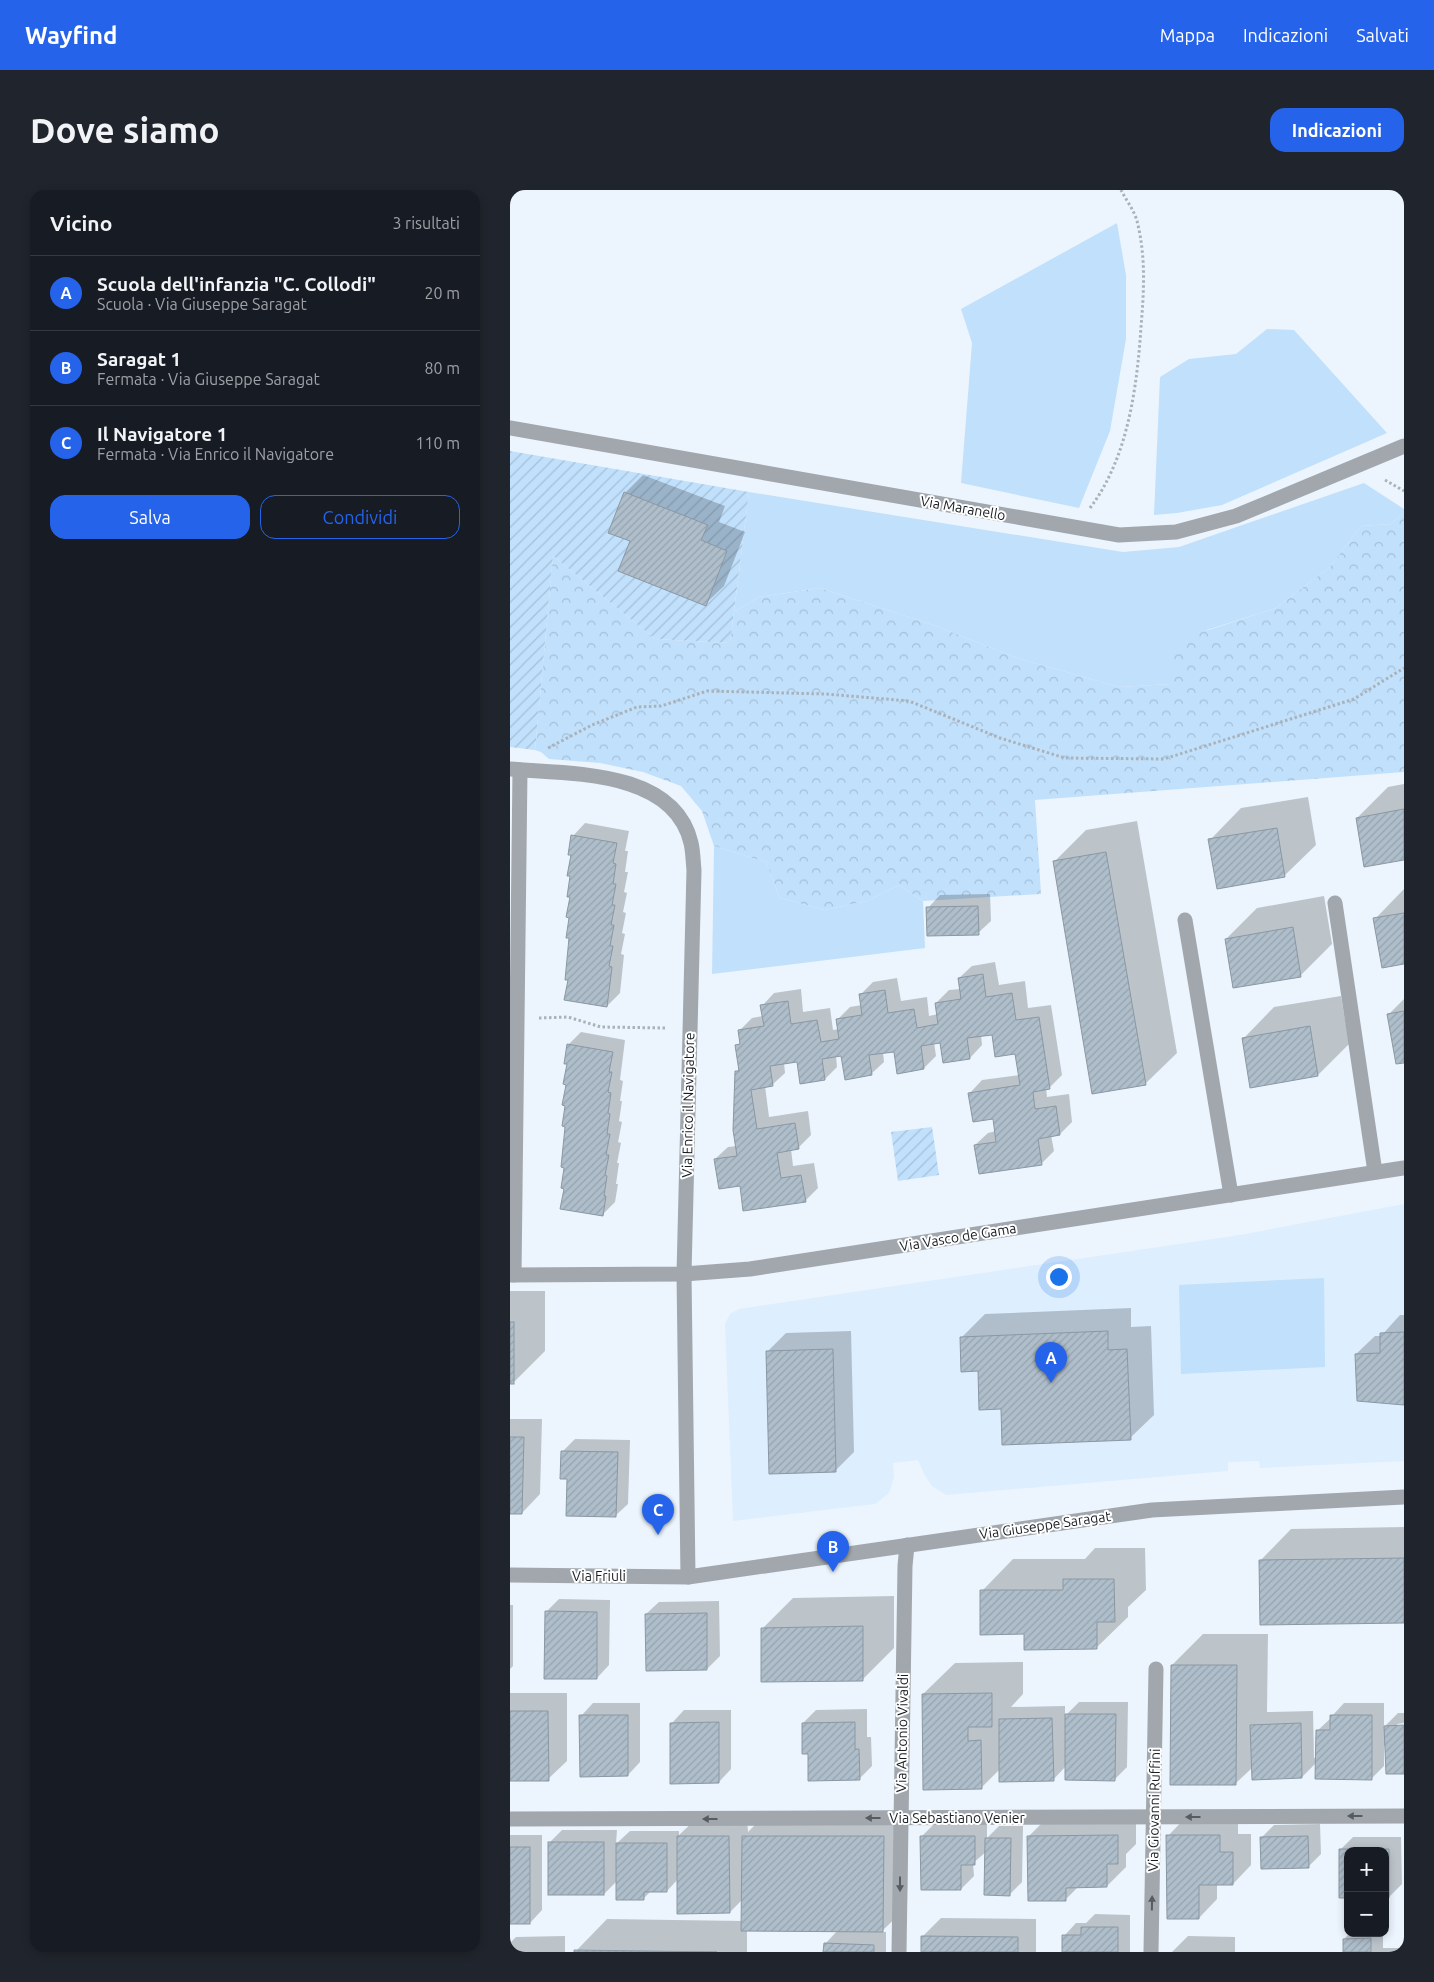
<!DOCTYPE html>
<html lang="it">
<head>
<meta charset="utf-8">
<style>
	body { margin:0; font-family:Ubuntu,sans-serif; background:#20242c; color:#f1f3f6 }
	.controls { position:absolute; right:15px; bottom:15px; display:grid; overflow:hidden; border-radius:10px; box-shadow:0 2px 8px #0003 }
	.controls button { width:45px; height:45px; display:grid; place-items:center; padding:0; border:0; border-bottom:1px solid #363941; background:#171b24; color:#f1f3f6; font:25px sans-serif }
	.you { position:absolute; left:548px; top:1086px; width:18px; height:18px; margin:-12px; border:4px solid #fff; border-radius:50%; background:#1a73e8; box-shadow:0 0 0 8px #1a73e833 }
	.badge { display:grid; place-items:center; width:32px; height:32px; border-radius:50%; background:#2563eb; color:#fff; font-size:16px; font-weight:700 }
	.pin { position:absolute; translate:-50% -41px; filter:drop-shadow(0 1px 2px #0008) }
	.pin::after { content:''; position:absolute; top:26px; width:18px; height:15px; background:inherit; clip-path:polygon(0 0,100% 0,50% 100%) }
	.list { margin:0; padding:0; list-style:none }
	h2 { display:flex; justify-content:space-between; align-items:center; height:65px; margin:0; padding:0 20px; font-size:21px }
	h2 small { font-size:16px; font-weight:400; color:#9ea1a6 }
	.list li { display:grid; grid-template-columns:32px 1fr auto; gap:15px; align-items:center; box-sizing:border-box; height:75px; padding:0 20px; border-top:1px solid #363941 }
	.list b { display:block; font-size:19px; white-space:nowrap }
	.list p { margin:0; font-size:16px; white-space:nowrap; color:#9ea1a6 }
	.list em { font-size:16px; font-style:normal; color:#9ea1a6 }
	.actions { display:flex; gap:10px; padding:15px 20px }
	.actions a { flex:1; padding:11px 0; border:1px solid #2563eb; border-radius:15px; text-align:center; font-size:18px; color:#2563eb }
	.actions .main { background:#2563eb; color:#fff }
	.map { position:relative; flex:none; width:894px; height:1762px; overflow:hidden; border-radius:15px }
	header { display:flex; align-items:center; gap:30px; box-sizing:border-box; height:70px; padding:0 25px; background:#2563eb; color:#fff }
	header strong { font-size:24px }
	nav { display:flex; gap:28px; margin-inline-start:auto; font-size:18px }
	.intro { display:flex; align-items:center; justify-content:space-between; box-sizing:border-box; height:120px; padding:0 30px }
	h1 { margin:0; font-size:35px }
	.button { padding:12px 22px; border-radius:15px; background:#2563eb; color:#fff; font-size:18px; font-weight:700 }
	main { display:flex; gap:30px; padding:0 30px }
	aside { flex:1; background:#171b24; border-radius:15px; box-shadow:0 2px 8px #0003 }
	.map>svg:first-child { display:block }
	.built { fill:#ddeefe }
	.green { fill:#c1e0fc }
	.forest { fill:url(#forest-crowns) }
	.garden { fill:url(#garden-furrows); fill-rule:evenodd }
	.shadow { fill:#0003 }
	.building { fill:url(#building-hatch); stroke:#8a98a4 }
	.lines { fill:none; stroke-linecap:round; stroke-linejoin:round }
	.path { stroke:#aab2b9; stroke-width:3; stroke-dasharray:2.5 2.5; stroke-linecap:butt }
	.minor { stroke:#a1a7ad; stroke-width:15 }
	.oneway { fill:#565c61 }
	.labels { text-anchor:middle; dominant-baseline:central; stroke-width:4; stroke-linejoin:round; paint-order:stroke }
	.street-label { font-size:14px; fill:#191e23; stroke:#fff }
</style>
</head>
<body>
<header>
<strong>Wayfind</strong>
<nav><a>Mappa</a><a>Indicazioni</a><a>Salvati</a></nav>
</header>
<div class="intro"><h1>Dove siamo</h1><a class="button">Indicazioni</a></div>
<main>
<aside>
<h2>Vicino<small>3 risultati</small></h2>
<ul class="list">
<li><span class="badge">A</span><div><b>Scuola dell'infanzia &quot;C. Collodi&quot;</b><p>Scuola · Via Giuseppe Saragat</p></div><em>20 m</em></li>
<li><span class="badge">B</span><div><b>Saragat 1</b><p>Fermata · Via Giuseppe Saragat</p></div><em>80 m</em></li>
<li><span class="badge">C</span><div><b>Il Navigatore 1</b><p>Fermata · Via Enrico il Navigatore</p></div><em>110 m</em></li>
</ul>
<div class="actions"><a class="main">Salva</a><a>Condividi</a></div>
</aside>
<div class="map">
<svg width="894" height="1762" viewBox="0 0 894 1762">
	<defs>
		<pattern id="forest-crowns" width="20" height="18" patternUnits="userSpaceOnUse" patternTransform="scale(1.25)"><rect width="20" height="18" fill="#c1e0fc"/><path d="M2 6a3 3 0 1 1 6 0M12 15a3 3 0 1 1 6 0" fill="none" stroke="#a5c0d8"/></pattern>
		<pattern id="garden-furrows" width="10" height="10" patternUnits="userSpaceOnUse" patternTransform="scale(1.25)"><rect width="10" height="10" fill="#c1e0fc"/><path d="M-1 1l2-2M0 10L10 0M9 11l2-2" fill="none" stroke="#a5c0d8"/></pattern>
		<pattern id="building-hatch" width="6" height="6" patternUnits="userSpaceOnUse" patternTransform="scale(1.25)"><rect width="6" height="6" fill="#afbecb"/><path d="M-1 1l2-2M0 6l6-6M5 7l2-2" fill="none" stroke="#96a3ae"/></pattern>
	</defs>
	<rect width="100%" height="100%" fill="#ecf5fd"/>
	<polygon class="built" points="894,1014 894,1271 750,1278 749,1271 718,1272 718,1281 436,1305 422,1296 414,1284 408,1270 383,1273 384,1287 379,1303 365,1314 223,1331 215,1134 220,1124 229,1119 730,1045"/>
	<g class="green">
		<polygon points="607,33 616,85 616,149 600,241 569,318 451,293 462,153 451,119"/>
		<polygon points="757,139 784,140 877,243 712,315 667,323 644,325 650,187 679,169 726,164"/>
		<polygon points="854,293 894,319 894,323 881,334 851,336 820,377 766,418 697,440 661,494 609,497 507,468 426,436 310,398 249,407 224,422 239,302 613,362 669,357"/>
		<polygon points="204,656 256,672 270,708 315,720 357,711 389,695 413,711 415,758 202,784"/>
		<polygon points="814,1088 815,1177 671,1184 669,1095"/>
	</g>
	<polygon class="forest" points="894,323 894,582 525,610 531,704 413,711 389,695 357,711 315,720 270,708 256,672 204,656 192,621 171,596 133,582 90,573 39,569 31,562 25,560 43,366 145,449 220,453 224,422 249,407 310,398 426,436 507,468 609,497 661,494 665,451 766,418 820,377 851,336 881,334"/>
	<g class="garden">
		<path d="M0,261l239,41 -19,151 -75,-4 -102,-83 -18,194 -25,-3zM197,335l-6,15 26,11 -21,54 -88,-34 12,-30 -22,-9z"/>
		<polygon points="422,937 429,985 388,991 381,942"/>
	</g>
	<g class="shadow">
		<polygon points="133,285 215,316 209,332 235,342 214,396 195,414 121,350 115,303"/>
		<polygon points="894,594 894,669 847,628 878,597"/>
		<polygon points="798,607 806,655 774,686 700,650 731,618"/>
		<polygon points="627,631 667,863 635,894 544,672 576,640"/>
		<polygon points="75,633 119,641 115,661 118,661 115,682 118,682 114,702 117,703 113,722 116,723 112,743 115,744 111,764 114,765 110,803 97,816 60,789 63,646"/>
		<polygon points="894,699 894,773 865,729"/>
		<polygon points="480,704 481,731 468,743 418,718 430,705"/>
		<polygon points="814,706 822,754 791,785 716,749 747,718"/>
		<polygon points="485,772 489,795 515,791 518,818 541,815 552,885 539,898 536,898 537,907 559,904 562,932 550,944 541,945 544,961 531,974 465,955 478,943 486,941 484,928 460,903 472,890 510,885 506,862 483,844 471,845 472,855 460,868 431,851 424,852 426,866 414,878 385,860 373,862 374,872 361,884 332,865 326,866 327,877 315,889 288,871 274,873 275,883 262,895 255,896 259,927 298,921 301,945 288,958 281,959 283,976 304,973 308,998 295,1011 231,994 205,969 218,957 227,956 226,882 230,878 227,856 231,852 229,841 242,828 253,826 252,816 264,803 291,799 293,822 320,818 323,840 329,839 327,830 340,817 352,815 350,805 363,792 387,788 391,811 417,807 419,826 428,824 426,813 439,800 451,799 449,788 462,776"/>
		<polygon points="831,806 839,854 808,885 733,849 764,817"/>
		<polygon points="894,809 894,871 879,824"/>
		<polygon points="71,842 115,850 110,890 113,891 110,911 112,911 109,931 112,932 108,952 111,953 107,973 109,973 106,994 108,994 105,1012 93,1024 55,998 58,855"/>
		<polygon points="0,1101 35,1101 35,1161 3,1193 0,1193"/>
		<polygon points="621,1118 621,1137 641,1136 644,1225 620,1248 492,1218 451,1148 475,1124"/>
		<polygon points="890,1125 894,1125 894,1214 846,1164 865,1146 871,1146"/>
		<polygon points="341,1141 344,1262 325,1281 257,1162 276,1143"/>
		<polygon points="0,1229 32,1229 30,1304 12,1323 0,1322"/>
		<polygon points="65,1249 120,1250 118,1314 105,1326 52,1262"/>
		<polygon points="894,1337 894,1432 750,1371 781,1339"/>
		<polygon points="585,1358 635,1358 636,1400 618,1417 618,1427 586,1458 515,1443 472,1401 503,1369 575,1369"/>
		<polygon points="384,1406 384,1458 353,1489 252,1439 283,1408"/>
		<polygon points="49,1409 100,1410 99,1475 87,1488 36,1422"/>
		<polygon points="209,1411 210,1466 197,1479 136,1424 149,1412"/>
		<polygon points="0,1415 3,1415 3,1476 0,1479"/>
		<polygon points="693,1444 758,1444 757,1522 803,1521 804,1568 807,1568 807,1541 821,1528 822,1526 834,1513 874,1513 874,1537 888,1523 894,1523 894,1533 887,1534 887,1536 894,1536 894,1582 877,1556 874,1556 874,1576 862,1588 807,1572 792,1587 743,1577 726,1593 662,1475"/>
		<polygon points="513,1472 513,1504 501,1517 555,1516 555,1526 569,1512 618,1512 617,1577 605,1589 556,1576 543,1590 490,1579 471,1598 413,1504 445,1473"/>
		<polygon points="0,1503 57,1503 57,1571 38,1589 0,1590"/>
		<polygon points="83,1513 130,1513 130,1572 118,1585 71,1526"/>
		<polygon points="357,1519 357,1547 361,1547 362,1576 349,1589 299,1562 293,1533 306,1520"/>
		<polygon points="174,1520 221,1520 221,1579 209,1592 162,1533"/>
		<polygon points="257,1623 398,1623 397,1717 371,1742 376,1742 376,1762 315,1762 315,1754 328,1740 237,1740 237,1762 65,1762 97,1729 232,1731 232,1710 220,1722 168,1689 157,1701 141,1701 133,1709 108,1690 94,1704 39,1653 52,1640 107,1640 106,1654 120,1641 169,1641 169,1645 187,1628 237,1628 238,1642"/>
		<polygon points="626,1627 626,1654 616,1664 616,1677 597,1696 569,1696 556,1709 518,1647 537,1628"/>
		<polygon points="676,1627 728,1627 728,1644 741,1644 741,1675 723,1694 707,1694 707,1709 689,1728 658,1646"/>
		<polygon points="424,1634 477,1634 477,1648 489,1636 513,1636 512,1692 499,1705 476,1662 463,1673 464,1686 451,1699 411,1647"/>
		<polygon points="810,1634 811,1664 798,1677 751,1648 764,1635"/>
		<polygon points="0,1645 32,1645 32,1720 20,1733 0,1733"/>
		<polygon points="843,1647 891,1647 892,1694 879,1707 875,1661 830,1660"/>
		<polygon points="585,1724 620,1725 620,1762 553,1762 554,1746 566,1733 576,1733"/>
		<polygon points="431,1728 526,1729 526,1762 412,1762 412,1747"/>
		<polygon points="840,1743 873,1743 873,1758 894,1758 894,1762 834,1762 834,1749"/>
		<polygon points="55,1746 55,1762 0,1762 0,1753 6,1747"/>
		<polygon points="678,1746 725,1747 725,1762 662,1762"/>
	</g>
	<g class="building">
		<polygon points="114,302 198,335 191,350 217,361 196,416 108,381 120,351 98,343"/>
		<polygon points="894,619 894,670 854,677 846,628"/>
		<polygon points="767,638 775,687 707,699 698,649"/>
		<polygon points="61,645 107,653 103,673 106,674 103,694 106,694 102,715 105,715 101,735 104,735 100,756 103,756 99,776 102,777 97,817 54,810 58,790 55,790 59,748 56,748 59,728 56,727 60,707 57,707 60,686 57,686 61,665 58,665"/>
		<polygon points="596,662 636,895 582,904 543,671"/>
		<polygon points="468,716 469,745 417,746 416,717"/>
		<polygon points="894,723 894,774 872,778 863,728"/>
		<polygon points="783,737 791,787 723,798 715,749"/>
		<polygon points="473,784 476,807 502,803 506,830 529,827 540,899 523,902 525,919 546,916 550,945 528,949 532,975 469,984 464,955 486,952 483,929 463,932 458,903 510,895 505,864 485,867 482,845 457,848 460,869 433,873 430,853 411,856 414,879 387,884 384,862 359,865 362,885 335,890 331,866 312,869 315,890 290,894 287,872 260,876 263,896 241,900 247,939 285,933 289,959 267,963 271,988 291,985 296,1012 233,1021 230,996 209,999 204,969 227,966 223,940 225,881 229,881 225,855 230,854 228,840 254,836 250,815 278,811 281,834 307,830 311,852 329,849 326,829 352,825 349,804 375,800 378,823 404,819 407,838 428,834 425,813 451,809 448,788"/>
		<polygon points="894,821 894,873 886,874 877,824"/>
		<polygon points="800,836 808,886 740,898 732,848"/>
		<polygon points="57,854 103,862 99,882 102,882 98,902 101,903 98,923 100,924 97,944 100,944 96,965 99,965 95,985 97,986 94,1006 96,1006 93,1026 50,1019 54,999 51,998 54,978 51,977 55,937 52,936 55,916 52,915 56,895 53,894 57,874 54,874"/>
		<rect x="0" y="1132" width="4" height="62"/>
		<polygon points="598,1141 598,1160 617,1159 621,1250 492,1255 491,1219 469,1220 468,1181 451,1182 450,1147"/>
		<polygon points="894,1142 894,1215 847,1211 845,1164 870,1163 870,1143"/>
		<polygon points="323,1159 326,1282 259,1284 256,1161"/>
		<polygon points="0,1247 14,1247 12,1324 0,1324"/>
		<polygon points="51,1261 108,1262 106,1327 56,1326 57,1289 50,1289"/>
		<polygon points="894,1368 894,1433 750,1435 749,1370"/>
		<polygon points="553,1389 604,1389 605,1432 587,1432 587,1459 514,1460 514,1444 470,1445 470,1400 553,1400"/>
		<polygon points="35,1421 87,1422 87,1489 34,1489"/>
		<polygon points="197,1423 197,1480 136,1481 135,1424"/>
		<polygon points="353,1436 353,1491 251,1492 251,1438"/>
		<polygon points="661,1475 727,1475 726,1595 660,1595"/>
		<polygon points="482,1503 482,1537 458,1537 458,1551 471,1550 472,1599 413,1600 412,1504"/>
		<polygon points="0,1521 38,1521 39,1591 0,1591"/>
		<polygon points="555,1524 606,1524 605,1591 555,1590"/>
		<polygon points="69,1525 118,1525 118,1586 70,1587"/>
		<polygon points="820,1525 862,1525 862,1590 805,1589 806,1540 820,1540"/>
		<polygon points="542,1528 544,1591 489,1592 489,1529"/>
		<polygon points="209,1532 209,1593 160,1594 160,1533"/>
		<polygon points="345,1532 345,1559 349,1559 350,1590 298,1591 298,1564 292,1564 292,1533"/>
		<polygon points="791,1533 792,1588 742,1590 740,1535"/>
		<polygon points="894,1535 894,1584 876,1584 874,1536"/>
		<polygon points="608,1645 608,1674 597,1674 597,1697 556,1698 556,1711 518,1711 517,1646"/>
		<polygon points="656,1645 710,1645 710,1662 723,1662 723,1695 689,1695 689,1729 657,1729"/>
		<polygon points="167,1646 219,1646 220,1723 167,1724"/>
		<polygon points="232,1646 374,1646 373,1742 231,1741"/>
		<polygon points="410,1646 465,1646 465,1675 451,1675 451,1700 411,1700"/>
		<polygon points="798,1646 799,1678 751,1679 750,1647"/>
		<polygon points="475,1648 501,1648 500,1706 474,1705"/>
		<rect x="38" y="1652" width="56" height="53"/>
		<polygon points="106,1653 157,1653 157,1702 134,1702 134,1710 106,1710"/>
		<rect x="0" y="1657" width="20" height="77"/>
		<polygon points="829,1659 879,1659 879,1708 875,1708 875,1661 838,1661 838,1708 829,1708"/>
		<polygon points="571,1737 608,1737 608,1762 552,1762 552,1745 571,1745"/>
		<polygon points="411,1746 508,1747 508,1762 411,1762"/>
		<polygon points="861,1748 861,1762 833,1762 833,1749"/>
		<polygon points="314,1753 364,1755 364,1762 313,1762"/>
		<polygon points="64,1760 207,1762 64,1762"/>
	</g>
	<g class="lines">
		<g class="path">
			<polyline points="875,290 894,301"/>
			<path d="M580,318c38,-50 47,-121 51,-181 3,-36 5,-71 -4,-106 -3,-11 -11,-21 -16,-31"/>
			<polyline points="38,558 82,535 127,517 151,516 197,501 316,504 399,511 490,548 555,568 654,569 844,509 894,478"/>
			<polyline points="29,828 58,827 91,837 157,838"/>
		</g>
		<g class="minor">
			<polyline points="0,238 609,345 666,342 726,326 894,256"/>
			<path d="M0,579c58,5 164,0 181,74 2,8 2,18 3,27l-10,404 4,303"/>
			<polyline points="825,713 865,982"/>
			<polyline points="675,730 721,1005"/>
			<polyline points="0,1085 174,1084 240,1079 894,978"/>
			<polyline points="4,1085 10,580"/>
			<polyline points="0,1385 178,1387 642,1320 894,1307"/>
			<polyline points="0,1629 894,1626"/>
			<polyline points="389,1762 395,1376 397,1355"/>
			<polyline points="641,1762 646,1479"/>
		</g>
	</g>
	<defs><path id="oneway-solid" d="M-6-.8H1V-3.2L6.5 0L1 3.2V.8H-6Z" transform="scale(1.25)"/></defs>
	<g class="oneway">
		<use href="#oneway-solid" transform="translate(845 1626) rotate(180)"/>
		<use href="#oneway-solid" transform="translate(683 1627) rotate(180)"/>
		<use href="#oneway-solid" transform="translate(363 1628) rotate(180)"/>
		<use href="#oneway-solid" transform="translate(200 1629) rotate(180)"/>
		<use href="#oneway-solid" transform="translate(390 1694) rotate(90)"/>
		<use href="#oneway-solid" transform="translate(642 1713) rotate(-89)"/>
	</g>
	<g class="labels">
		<g class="street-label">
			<text transform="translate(453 318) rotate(10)">Via Maranello</text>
			<text transform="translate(178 915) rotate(-89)">Via Enrico il Navigatore</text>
			<text transform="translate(448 1047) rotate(-9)">Via Vasco de Gama</text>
			<text transform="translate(535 1335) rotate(-8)">Via Giuseppe Saragat</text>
			<text x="89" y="1386">Via Friuli</text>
			<text transform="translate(392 1543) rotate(-89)">Via Antonio Vivaldi</text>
			<text transform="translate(644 1620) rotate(-89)">Via Giovanni Ruffini</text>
			<text x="447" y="1628">Via Sebastiano Venier</text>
		</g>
	</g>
</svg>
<div class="controls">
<button>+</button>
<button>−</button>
</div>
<div class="you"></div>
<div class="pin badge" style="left:541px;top:1193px">A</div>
<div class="pin badge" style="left:323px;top:1382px">B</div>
<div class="pin badge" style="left:148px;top:1345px">C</div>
</div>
</main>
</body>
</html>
